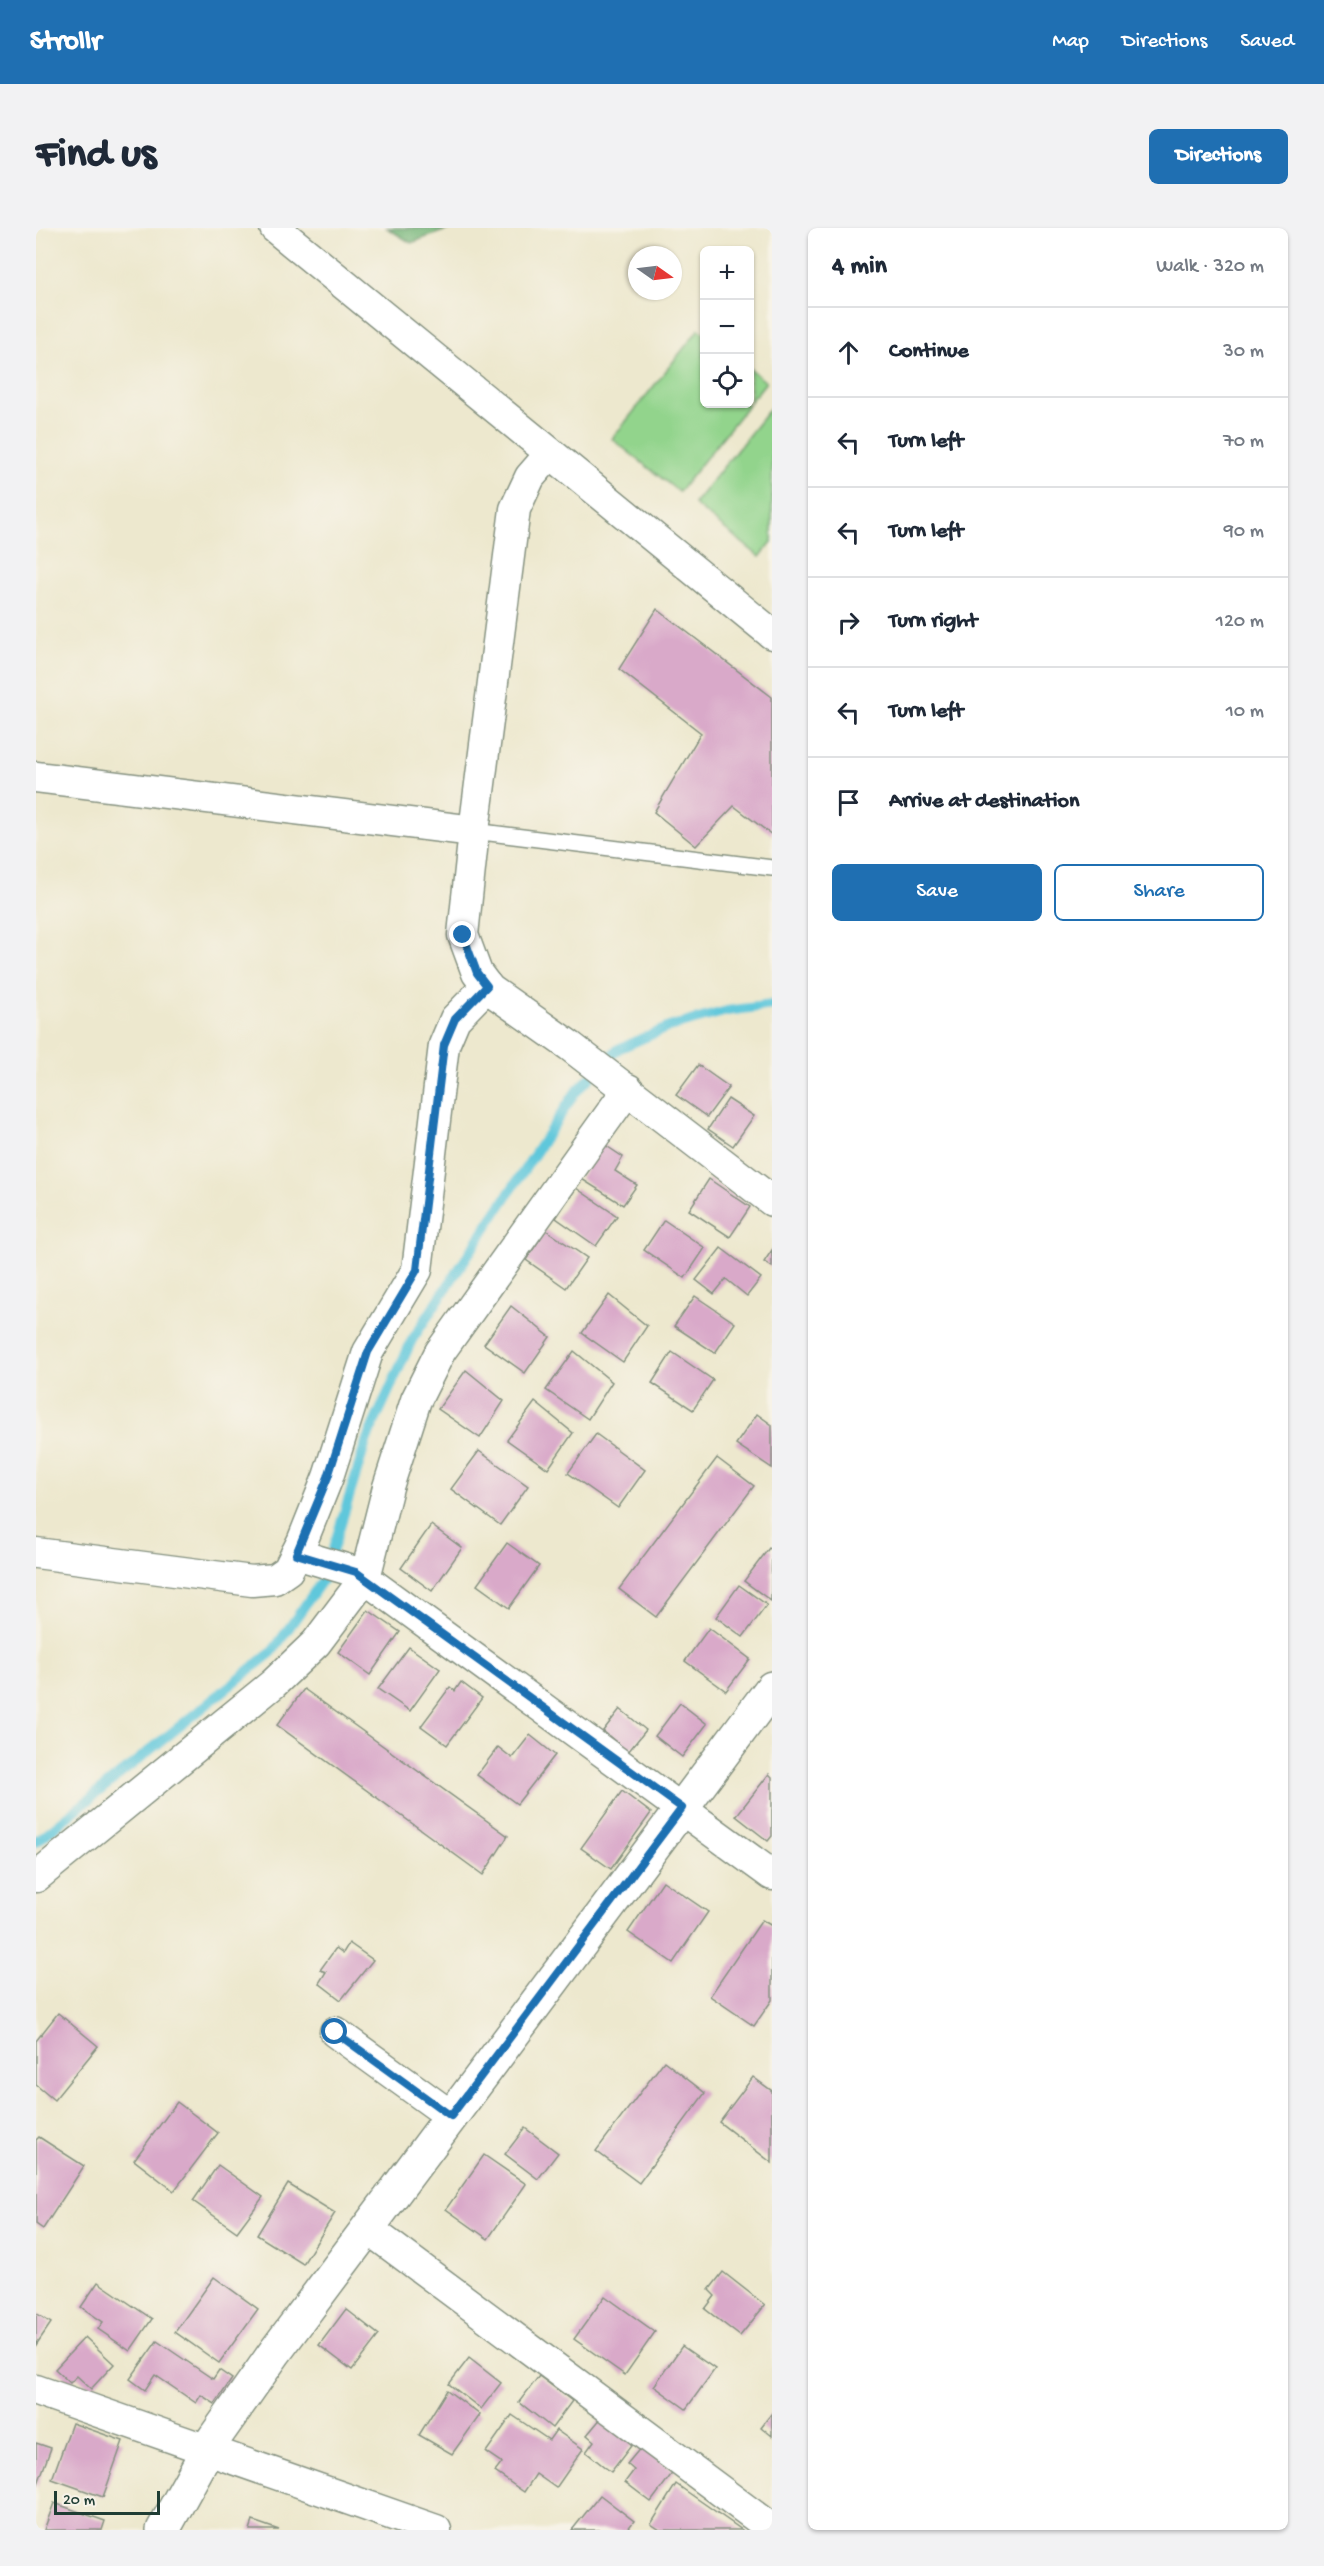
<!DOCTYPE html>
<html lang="en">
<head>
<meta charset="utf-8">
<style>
	body { margin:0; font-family:"Gochi Hand",sans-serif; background:#f2f2f3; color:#1f2937 }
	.controls { position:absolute; right:18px; top:18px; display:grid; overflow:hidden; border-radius:9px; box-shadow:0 2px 4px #0004 }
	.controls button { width:54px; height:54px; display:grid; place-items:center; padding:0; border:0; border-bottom:2px solid #e0e1e3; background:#fff; color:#1f2937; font:30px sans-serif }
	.compass { position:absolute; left:592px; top:18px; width:54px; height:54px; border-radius:50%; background:#fff; box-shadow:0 2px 4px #0004; rotate:104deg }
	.scale { position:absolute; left:18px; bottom:15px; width:106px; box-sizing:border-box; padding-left:6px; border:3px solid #1f3d34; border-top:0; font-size:16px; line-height:21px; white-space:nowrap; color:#1f3d34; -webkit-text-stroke:4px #f7f3e8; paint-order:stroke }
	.stop { position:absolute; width:18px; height:18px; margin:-14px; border:4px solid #1f6fb2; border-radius:50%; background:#fff }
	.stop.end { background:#1f6fb2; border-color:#fff; box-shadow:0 2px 6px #0008 }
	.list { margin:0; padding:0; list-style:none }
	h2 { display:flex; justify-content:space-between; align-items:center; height:78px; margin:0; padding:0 24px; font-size:26px }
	h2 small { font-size:20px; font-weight:400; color:#747a83 }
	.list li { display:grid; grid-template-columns:39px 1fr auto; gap:18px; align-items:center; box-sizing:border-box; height:90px; padding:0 24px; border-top:2px solid #e0e1e3 }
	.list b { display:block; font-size:22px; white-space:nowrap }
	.list em { font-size:20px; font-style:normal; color:#747a83 }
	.actions { display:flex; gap:12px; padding:18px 24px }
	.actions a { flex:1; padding:14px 0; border:2px solid #1f6fb2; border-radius:9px; text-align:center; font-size:21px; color:#1f6fb2 }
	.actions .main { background:#1f6fb2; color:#fff }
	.icon { flex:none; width:33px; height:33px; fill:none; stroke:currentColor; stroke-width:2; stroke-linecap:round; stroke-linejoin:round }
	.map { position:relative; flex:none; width:736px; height:2302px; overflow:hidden; border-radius:9px }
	header { display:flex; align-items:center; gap:36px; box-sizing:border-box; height:84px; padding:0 30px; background:#1f6fb2; color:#fff }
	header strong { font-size:28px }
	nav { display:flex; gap:33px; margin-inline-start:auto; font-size:21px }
	.intro { display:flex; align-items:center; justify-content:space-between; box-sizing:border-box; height:144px; padding:0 36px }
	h1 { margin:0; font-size:42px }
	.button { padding:15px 27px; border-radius:9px; background:#1f6fb2; color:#fff; font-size:21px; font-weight:700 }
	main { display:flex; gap:36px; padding:0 36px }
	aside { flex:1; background:#fff; border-radius:9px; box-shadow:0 2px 4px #0004 }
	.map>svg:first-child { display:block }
	.green { fill:#92d48c; stroke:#588860; stroke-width:1.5 }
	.forest { fill:#75b678; stroke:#4a7a56; stroke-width:1.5 }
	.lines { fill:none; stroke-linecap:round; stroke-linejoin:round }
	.stream { stroke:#5fc7db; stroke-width:10 }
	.building { fill:#d9a9c9 }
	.service-casing { stroke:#869281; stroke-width:18 }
	.minor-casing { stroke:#869281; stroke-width:33 }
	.tertiary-casing { stroke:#869281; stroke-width:36 }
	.service { stroke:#fff; stroke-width:15 }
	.minor { stroke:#fff; stroke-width:30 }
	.tertiary { stroke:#fff; stroke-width:33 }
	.route { stroke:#1f6fb2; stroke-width:8 }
</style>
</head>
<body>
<header>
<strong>Strollr</strong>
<nav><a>Map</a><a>Directions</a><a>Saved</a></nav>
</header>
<div class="intro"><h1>Find us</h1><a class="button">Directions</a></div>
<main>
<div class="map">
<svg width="736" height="2302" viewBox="0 0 736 2302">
	<rect width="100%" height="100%" fill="#f7f3e8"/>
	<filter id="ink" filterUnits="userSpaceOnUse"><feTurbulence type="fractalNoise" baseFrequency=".0167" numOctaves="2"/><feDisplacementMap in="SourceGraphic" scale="12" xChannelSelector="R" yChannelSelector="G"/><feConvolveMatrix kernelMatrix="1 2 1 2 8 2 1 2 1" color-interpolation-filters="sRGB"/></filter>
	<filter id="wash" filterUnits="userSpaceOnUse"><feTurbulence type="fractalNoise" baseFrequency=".008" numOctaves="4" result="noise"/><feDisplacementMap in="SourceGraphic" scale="24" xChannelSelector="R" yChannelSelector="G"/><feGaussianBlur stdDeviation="1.35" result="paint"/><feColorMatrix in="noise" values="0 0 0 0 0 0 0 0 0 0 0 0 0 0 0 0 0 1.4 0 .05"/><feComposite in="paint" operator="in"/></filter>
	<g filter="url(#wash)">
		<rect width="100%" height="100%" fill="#ede8ce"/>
		<g class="green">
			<polygon points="663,101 668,105 668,176 713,176 643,264 576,211"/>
			<polygon points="714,141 730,154 714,174"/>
			<polygon points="736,178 736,314 724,329 658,276"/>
		</g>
		<polygon class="forest" points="351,0 416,0 375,15"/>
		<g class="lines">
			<polyline class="stream" points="0,1614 236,1424 288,1350 331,1211 376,1112 539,865 582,821 633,799 691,783 736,777"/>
		</g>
		<g id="blocks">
			<g class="building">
				<polygon points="621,381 736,469 736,607 698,578 660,618 618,584 665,505 583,441"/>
				<polygon points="662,837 693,859 671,889 640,867"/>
				<polygon points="692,871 718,888 697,918 672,901"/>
				<polygon points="566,915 587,929 579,943 601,957 587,977 544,950"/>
				<polygon points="673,951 714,979 694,1009 653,982"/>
				<polygon points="540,960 581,988 560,1018 520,990"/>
				<polygon points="628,992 669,1020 649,1050 608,1022"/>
				<polygon points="510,1002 551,1030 530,1060 490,1032"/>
				<polygon points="685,1020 725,1050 711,1068 690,1051 678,1066 660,1052"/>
				<polygon points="736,1022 736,1039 728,1034"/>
				<polygon points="573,1067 611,1098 587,1134 546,1105"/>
				<polygon points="659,1068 699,1095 679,1125 638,1098"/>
				<polygon points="475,1078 514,1109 489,1145 448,1116"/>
				<polygon points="538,1123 576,1154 552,1191 510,1162"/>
				<polygon points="636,1124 677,1152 657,1182 616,1155"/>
				<polygon points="430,1142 468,1173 444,1210 402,1181"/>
				<polygon points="499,1174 537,1205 512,1241 471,1212"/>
				<polygon points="721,1186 736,1197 736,1240 700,1216"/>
				<polygon points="560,1206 609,1242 582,1280 532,1245"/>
				<polygon points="443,1223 492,1258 464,1297 415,1261"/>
				<polygon points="681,1230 718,1258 620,1389 583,1361"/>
				<polygon points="395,1297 426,1320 396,1363 365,1340"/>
				<polygon points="471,1315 503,1338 473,1380 441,1357"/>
				<polygon points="733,1320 736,1322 735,1373 708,1353"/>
				<polygon points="703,1357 731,1377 707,1409 680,1389"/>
				<polygon points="332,1382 364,1404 334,1447 302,1424"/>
				<polygon points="673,1400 714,1431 690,1463 649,1433"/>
				<polygon points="373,1419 404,1441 374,1483 342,1461"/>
				<polygon points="425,1454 446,1470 411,1517 385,1498 414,1459 419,1463"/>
				<polygon points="268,1461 472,1608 447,1647 241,1497"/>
				<polygon points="644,1475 671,1496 646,1529 619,1508"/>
				<polygon points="584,1481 610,1502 592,1524 567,1503"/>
				<polygon points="494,1507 519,1527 481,1576 441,1547 462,1519 476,1530"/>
				<polygon points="733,1546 736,1549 736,1608 732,1613 700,1588"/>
				<polygon points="586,1563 615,1585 575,1641 545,1620"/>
				<polygon points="627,1653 672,1684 637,1735 592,1704"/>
				<polygon points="726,1692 736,1698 736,1772 718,1798 674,1768"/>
				<polygon points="313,1715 337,1732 305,1772 283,1755 290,1744 284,1742 300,1720 307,1725"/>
				<polygon points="22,1785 62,1818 18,1872 0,1857 0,1813"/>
				<polygon points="628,1833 669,1865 603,1955 560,1923"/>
				<polygon points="717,1849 736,1863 736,1935 683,1894"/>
				<polygon points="141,1874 182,1905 138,1963 98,1932"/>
				<polygon points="489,1900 522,1925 502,1951 469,1926"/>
				<polygon points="3,1909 48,1938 7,2001 0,1996 0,1912"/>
				<polygon points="448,1927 490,1956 452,2011 410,1981"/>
				<polygon points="182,1937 227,1969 201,2004 157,1973"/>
				<polygon points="252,1956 299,1985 267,2036 221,2007"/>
				<polygon points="687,2044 729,2077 704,2108 669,2081 679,2068 673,2062"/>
				<polygon points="178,2049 222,2081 183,2135 139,2104"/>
				<polygon points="62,2054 116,2091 94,2123 62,2101 67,2094 45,2079"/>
				<polygon points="569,2068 619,2104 589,2147 538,2111"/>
				<polygon points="310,2081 343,2107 316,2142 283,2117"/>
				<polygon points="0,2085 15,2095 0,2117"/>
				<polygon points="49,2109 78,2136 55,2161 41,2148 34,2155 19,2141"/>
				<polygon points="121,2113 177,2151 183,2142 196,2151 179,2176 165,2167 160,2175 119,2147 109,2162 94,2151"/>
				<polygon points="646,2118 679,2141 650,2181 618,2158"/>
				<polygon points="433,2130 465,2155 445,2181 413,2156"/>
				<polygon points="503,2148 536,2173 516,2200 483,2174"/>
				<polygon points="411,2162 444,2187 416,2226 383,2207"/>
				<polygon points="736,2185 736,2208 725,2199"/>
				<polygon points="476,2187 513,2212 520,2202 547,2221 520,2260 500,2246 488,2264 459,2244 466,2235 450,2224"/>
				<polygon points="566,2189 598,2214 575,2244 550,2224 558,2213 551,2207"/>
				<polygon points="36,2195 87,2213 67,2269 16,2251"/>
				<polygon points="0,2215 15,2220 0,2261"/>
				<polygon points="606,2218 638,2243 615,2274 589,2254 598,2242 591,2236"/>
				<polygon points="640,2256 706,2302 624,2302 615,2296"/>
				<polygon points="564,2267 598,2293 591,2302 536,2302"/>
				<polygon points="18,2275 69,2293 66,2302 8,2302"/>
				<polygon points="217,2293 243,2302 214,2302"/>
			</g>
		</g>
	</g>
	<g filter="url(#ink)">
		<use href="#blocks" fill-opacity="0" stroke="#869281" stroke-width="1.5"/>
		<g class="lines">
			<g class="service-casing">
				<polyline id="service" points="438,603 736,640"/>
			</g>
			<g class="minor-casing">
				<g id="minor">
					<polyline points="239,0 736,406"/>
					<polyline points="514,226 494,249 479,281 438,603 427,707 441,745 453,761 534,818 736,973"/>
					<polyline points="0,549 438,603"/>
					<polyline points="0,1325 216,1353 239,1351 252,1342 266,1314 292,1249 332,1124 381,1042 408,817 419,791 451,758"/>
					<polyline points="260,1326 320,1344 736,1647"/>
					<polyline points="0,1649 237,1456 280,1415 329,1350 352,1259 380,1172 404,1124 592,861"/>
					<polyline points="299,1804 415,1888"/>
					<polyline points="331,2000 736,2301"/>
					<polyline points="0,2162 400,2302"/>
				</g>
			</g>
			<g class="tertiary-casing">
				<polyline id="tertiary" points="127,2302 177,2212 239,2124 736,1460"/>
			</g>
			<use href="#service" class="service"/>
			<use href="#minor" class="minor"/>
			<use href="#tertiary" class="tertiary"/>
		</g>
	</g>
	<g class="lines" filter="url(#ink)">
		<polyline class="route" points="299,1804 415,1888 646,1580 320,1344 260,1326 292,1249 332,1124 381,1042 408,817 419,791 451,758 441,745 427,707"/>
	</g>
</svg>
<div class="controls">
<button>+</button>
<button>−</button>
<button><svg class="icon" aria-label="locate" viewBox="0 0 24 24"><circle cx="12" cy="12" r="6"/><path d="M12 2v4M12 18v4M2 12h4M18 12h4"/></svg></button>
</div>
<svg class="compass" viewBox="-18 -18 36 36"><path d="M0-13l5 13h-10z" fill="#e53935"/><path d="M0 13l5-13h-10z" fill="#747a83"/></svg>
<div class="scale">20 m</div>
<div class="stop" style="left:299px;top:1804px"></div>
<div class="stop end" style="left:427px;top:707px"></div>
</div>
<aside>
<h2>4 min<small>Walk · 320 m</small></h2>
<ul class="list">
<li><svg class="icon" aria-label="ahead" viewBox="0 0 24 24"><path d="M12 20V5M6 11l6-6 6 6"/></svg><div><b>Continue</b></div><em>30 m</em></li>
<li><svg class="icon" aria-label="left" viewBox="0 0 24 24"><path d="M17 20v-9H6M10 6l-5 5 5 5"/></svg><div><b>Turn left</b></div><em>70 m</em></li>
<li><svg class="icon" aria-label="left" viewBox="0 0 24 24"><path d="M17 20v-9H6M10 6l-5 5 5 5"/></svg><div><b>Turn left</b></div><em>90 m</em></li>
<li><svg class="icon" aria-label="right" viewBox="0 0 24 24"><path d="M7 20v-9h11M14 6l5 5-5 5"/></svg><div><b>Turn right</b></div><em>120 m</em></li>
<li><svg class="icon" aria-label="left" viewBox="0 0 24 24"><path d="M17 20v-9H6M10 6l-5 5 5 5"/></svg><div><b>Turn left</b></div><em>10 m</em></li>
<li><svg class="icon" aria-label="arrive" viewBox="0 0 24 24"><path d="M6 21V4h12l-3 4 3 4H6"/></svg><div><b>Arrive at destination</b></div></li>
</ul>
<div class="actions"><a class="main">Save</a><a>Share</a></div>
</aside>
</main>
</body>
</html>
